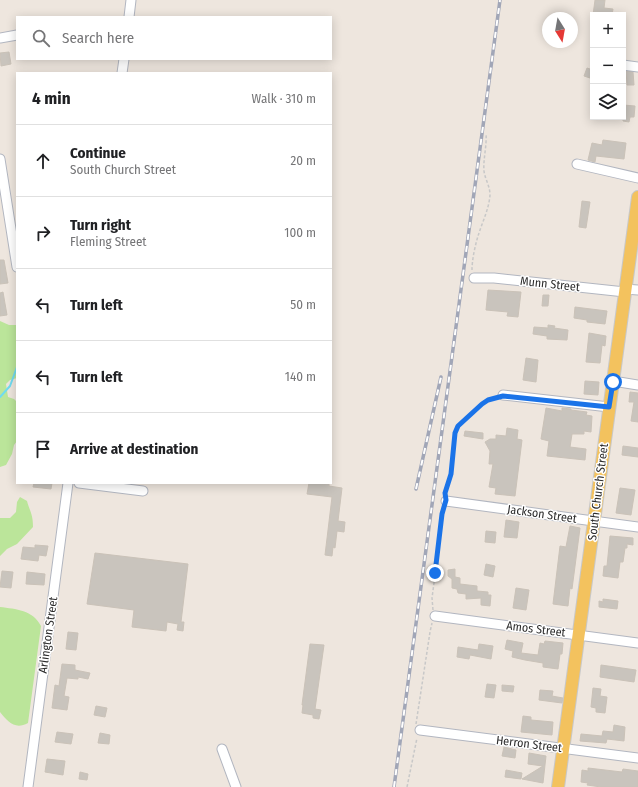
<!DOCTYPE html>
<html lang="en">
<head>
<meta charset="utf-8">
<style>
	body { margin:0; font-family:"Fira Sans Condensed",sans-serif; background:#f2f2f2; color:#202124 }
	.controls { position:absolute; right:12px; top:12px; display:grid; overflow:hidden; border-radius:0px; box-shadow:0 2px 10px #0003 }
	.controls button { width:36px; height:36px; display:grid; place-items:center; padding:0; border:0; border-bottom:1px solid #e0e0e0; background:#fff; color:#202124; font:20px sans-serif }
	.compass { position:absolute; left:542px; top:12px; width:36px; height:36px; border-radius:50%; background:#fff; box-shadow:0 2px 10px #0003; rotate:169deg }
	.stop { position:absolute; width:12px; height:12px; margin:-9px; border:3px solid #1a73e8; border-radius:50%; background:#fff }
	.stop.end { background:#1a73e8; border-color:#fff; box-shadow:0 1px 4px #0008 }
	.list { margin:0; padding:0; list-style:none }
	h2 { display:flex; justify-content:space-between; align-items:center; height:52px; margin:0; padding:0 16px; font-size:17px }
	h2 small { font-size:13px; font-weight:400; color:#757577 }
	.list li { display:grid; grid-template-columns:26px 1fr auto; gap:12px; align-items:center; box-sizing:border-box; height:72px; padding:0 16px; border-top:1px solid #e0e0e0 }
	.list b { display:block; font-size:15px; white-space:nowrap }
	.list p { margin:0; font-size:13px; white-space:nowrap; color:#757577 }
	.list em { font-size:13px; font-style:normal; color:#757577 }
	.icon { flex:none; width:22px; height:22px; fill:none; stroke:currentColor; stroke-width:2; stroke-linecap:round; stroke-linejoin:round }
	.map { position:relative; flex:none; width:638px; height:787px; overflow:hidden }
	.search { position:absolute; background:#fff; box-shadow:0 2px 10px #0003; left:16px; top:16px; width:316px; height:44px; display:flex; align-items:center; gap:10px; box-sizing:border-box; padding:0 14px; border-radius:0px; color:#757577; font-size:15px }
	.panel { position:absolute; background:#fff; box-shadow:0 2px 10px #0003; left:16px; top:72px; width:316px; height:412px; border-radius:0px }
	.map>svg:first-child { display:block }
	.green { fill:#bbe59a }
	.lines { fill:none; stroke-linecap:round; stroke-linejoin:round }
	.stream { stroke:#70dbf1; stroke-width:2 }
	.building { fill:#c9c4bd; stroke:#cac2b8 }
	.minor-casing { stroke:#b2b6c0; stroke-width:11 }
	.major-casing { stroke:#c8c8c8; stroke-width:14 }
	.path { stroke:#c8c8c8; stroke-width:1.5; stroke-dasharray:3 2; stroke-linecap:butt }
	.minor { stroke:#fff; stroke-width:9 }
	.major { stroke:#f3c25e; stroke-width:12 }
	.rail-casing { stroke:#a1a6b7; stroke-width:3.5 }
	.rail { stroke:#fff; stroke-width:2; stroke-dasharray:6; stroke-linecap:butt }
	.route { stroke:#1a73e8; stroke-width:5 }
	.labels { text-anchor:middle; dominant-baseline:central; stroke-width:3; stroke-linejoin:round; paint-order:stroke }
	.street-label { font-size:12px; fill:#2c2c2c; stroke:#fff }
</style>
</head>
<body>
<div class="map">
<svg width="638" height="787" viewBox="0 0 638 787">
	<rect width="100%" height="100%" fill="#eee6de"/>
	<g class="green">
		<polygon points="0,321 9,325 17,325 17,378 10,380 6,384 8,397 14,399 17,402 17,441 14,445 12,454 6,465 0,467"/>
		<path d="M20,497l7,4c3,11 6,13 6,26l-16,17 -10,5 -7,7v-38h10l6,-6 1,-10z"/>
		<path d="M0,607c16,2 33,3 41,19l-13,97c-13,7 -20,-1 -28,-11z"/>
	</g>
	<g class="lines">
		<polyline class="stream" points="0,397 10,386 17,367"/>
	</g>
	<g class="building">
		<polygon points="595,0 605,0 604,8 613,9 612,15 593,15"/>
		<polygon points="9,52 11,64 1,66 0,53"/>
		<polygon points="587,68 593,70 590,78 584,76"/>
		<polygon points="626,71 633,72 634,85 627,85"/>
		<polygon points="623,105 635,106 634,117 630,117 629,122 623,121"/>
		<polygon points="603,140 626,143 624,159 596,156 595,162 588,160 592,143 602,145"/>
		<polygon points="582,201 590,202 586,228 579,227"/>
		<polygon points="0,260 4,260 8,283 0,284"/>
		<polygon points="488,290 521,292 518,317 507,316 508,312 486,310"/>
		<polygon points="3,292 7,315 0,316 0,293"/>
		<polygon points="543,295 549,295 548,306 542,306"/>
		<polygon points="575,307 607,311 605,324 587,322 587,320 574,318"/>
		<polygon points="548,325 555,326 554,328 568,330 567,340 547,339 547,336 533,334 534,327 548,328"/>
		<polygon points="589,333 606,336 605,346 602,345 600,363 586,362"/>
		<polygon points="526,358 538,360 536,382 523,380"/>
		<polygon points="585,381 599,382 598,395 584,394"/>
		<polygon points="630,392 638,393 638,422 631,421 634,402 629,402"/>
		<polygon points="546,408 562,411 562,408 571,409 571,410 587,412 586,415 592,416 591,432 584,431 584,434 572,434 570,447 586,449 585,460 547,456 549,441 541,439"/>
		<polygon points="507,428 518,430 517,439 522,440 515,496 495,494 496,488 489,487 493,464 489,464 490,451 485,442 490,439 496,439 496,435 506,436"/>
		<polygon points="465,431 483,433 483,439 464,436"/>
		<polygon points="623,446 638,448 638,457 622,455"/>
		<polygon points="34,483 52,483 51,489 33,487"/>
		<polygon points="309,483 329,483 329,486 342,488 338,521 345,522 344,532 337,531 335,548 333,547 332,556 325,555 332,497 307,494"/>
		<polygon points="620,488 635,490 631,515 616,513"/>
		<polygon points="506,520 519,522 517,538 504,537"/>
		<polygon points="570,526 580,528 572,589 570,588 568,606 553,604 560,546 566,547"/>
		<polygon points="486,531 496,532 495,543 485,542"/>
		<polygon points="610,536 633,538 633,545 627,544 627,548 625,548 623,562 620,562 618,578 603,576 604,566 607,566"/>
		<polygon points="35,545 48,546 46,556 39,555 38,561 21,559 23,547 35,548"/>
		<polygon points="95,553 188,564 181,622 184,622 183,631 177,630 178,624 167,622 166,631 132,627 134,610 87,604"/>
		<polygon points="486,564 495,566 493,577 484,575"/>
		<polygon points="455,569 455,577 460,578 460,584 477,586 477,591 488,592 488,595 491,595 490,606 481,605 481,598 466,599 466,594 458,593 457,589 452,588 452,579 448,576 448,570"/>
		<polygon points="2,571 13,572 11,588 0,587"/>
		<polygon points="27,572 45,574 44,585 26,584"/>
		<polygon points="516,588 529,590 526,610 513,608"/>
		<polygon points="603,599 618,601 617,609 599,607 599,601 603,602"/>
		<polygon points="68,632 78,633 76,650 66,649"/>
		<polygon points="507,640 523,643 521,653 538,655 540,643 544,644 545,641 563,643 562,654 560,654 558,669 543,667 543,663 525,660 512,657 513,651 505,649"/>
		<polygon points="310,644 324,645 315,709 321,710 319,719 313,718 313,715 302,713 303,705 302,705"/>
		<polygon points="479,644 493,646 491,659 470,655 469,659 457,657 458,647 478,650"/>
		<polygon points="62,664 75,665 75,670 90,673 88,679 78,677 78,679 67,678 64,696 69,697 67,710 52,708 55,685 59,686"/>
		<polygon points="601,665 636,670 634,682 600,677"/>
		<polygon points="487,684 496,685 494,698 485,697"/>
		<polygon points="502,685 514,686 513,692 502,691"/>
		<polygon points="593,688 601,689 600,696 607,697 605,713 596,712 596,708 591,707"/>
		<polygon points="540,690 553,691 552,696 563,698 562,703 539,700"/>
		<polygon points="96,706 107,708 105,717 94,715"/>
		<polygon points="523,716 531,717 531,720 553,722 552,735 521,732"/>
		<polygon points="614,725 625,727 624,741 607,739 606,743 580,741 581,734 602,736 603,731 613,732"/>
		<polygon points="57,732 73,734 71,744 55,742"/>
		<polygon points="100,733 110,735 109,744 98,743"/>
		<polygon points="504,747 516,750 515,758 502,756"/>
		<polygon points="529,753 546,756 543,783 522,779 543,766 528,764"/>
		<polygon points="47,759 65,761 63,775 45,772"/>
		<polygon points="588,768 622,772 623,769 638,771 638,787 601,787 587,785 588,783 581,782 582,770 588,771"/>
		<polygon points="506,770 522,773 521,779 505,777"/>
		<polygon points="80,772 88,774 87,780 79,779"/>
	</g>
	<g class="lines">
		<g class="minor-casing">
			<g id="minor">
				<polyline points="129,17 131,0"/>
				<polyline points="0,38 17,35"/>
				<polyline points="623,65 638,67"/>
				<polyline points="122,73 124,59"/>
				<polyline points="0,159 17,267"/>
				<polyline points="577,164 638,178"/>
				<polyline points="474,278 494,278 625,292"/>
				<polyline points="625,289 638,290"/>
				<polyline points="613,381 638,385"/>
				<polyline points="503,395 609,407"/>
				<polyline points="79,483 143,491"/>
				<polyline points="446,501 638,527"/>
				<polyline points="435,616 638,643"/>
				<polyline points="420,730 638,758"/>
				<polyline points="222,749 236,787"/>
				<polyline points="28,787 68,483"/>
			</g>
		</g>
		<g class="major-casing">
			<polyline id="major" points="558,787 638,197"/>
		</g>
		<g class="path">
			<path d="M472,270c0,-10 3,-24 6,-34 4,-13 11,-27 12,-41 0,-9 -5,-16 -6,-24 -1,-12 3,-25 2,-37"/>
			<polyline points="445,493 446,486 450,480 454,441 458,426 482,404 495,398"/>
			<polyline points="433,610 432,598 444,508"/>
			<polyline points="416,724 430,632 432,623"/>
			<polyline points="407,787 417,738"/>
		</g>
		<use href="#minor" class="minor"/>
		<use href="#major" class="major"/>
		<g class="rail-casing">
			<g id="rail">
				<polyline points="416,489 441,377"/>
				<polyline points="394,787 500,0"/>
			</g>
		</g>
		<use href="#rail" class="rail"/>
	</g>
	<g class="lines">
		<polyline class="route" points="435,573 442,514 446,500 445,493 451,474 455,433 458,426 482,404 488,400 503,396 609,407 613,382"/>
	</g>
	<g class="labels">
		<g class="street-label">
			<text transform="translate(550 284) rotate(6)">Munn Street</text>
			<text transform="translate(598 492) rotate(-83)">South Church Street</text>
			<text transform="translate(542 514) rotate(8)">Jackson Street</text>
			<text transform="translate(536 629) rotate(7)">Amos Street</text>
			<text transform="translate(48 635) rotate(-82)">Arlington Street</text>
			<text transform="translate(529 744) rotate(7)">Herron Street</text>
		</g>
	</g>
</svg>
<div class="controls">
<button>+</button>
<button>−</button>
<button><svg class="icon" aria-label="layers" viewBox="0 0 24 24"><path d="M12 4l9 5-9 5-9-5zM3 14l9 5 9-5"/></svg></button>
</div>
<svg class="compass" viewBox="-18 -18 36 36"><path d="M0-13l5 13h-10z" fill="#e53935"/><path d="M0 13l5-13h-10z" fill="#757577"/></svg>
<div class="stop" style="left:613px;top:382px"></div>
<div class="stop end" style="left:435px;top:573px"></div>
<div class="search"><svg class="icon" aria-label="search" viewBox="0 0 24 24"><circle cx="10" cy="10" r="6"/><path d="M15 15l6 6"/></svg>Search here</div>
<section class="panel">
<h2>4 min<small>Walk · 310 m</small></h2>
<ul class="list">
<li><svg class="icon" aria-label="ahead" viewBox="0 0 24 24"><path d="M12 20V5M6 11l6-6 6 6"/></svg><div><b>Continue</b><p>South Church Street</p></div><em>20 m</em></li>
<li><svg class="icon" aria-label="right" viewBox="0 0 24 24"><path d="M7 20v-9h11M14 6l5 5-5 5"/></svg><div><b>Turn right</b><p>Fleming Street</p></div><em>100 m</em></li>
<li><svg class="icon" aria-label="left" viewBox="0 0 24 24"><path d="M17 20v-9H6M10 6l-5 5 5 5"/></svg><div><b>Turn left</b></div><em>50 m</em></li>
<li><svg class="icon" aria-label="left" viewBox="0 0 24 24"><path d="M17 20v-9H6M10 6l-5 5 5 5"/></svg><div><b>Turn left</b></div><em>140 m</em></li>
<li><svg class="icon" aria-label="arrive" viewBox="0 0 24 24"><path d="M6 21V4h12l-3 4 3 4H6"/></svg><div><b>Arrive at destination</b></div></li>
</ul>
</section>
</div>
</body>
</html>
